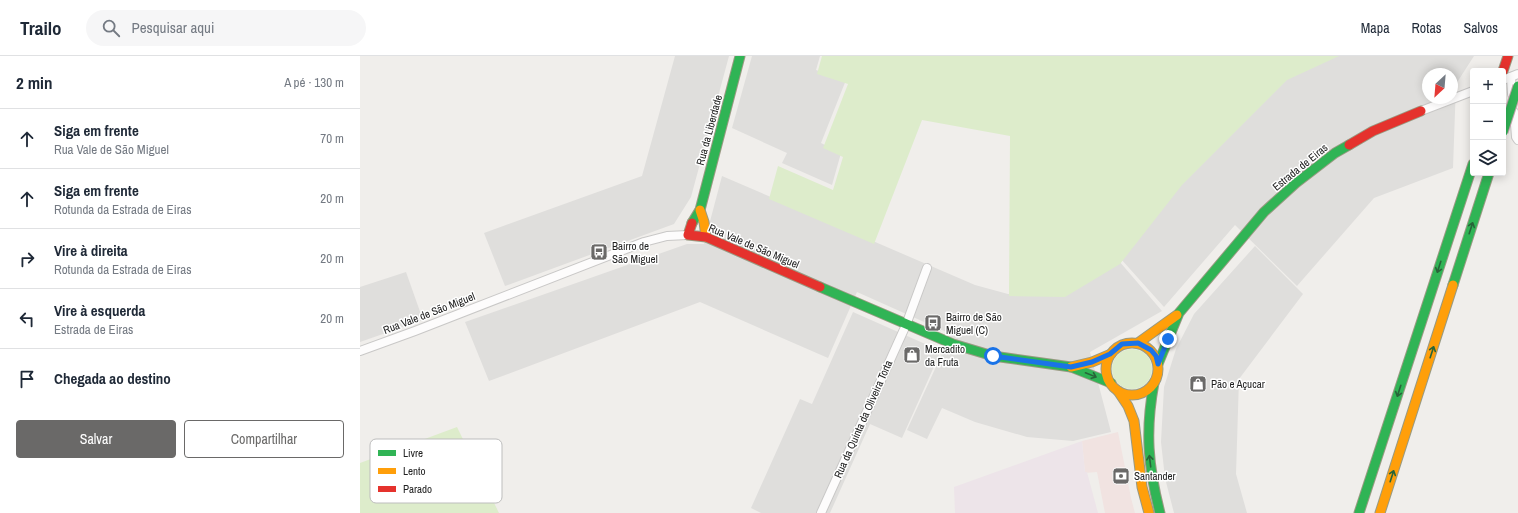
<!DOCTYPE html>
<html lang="pt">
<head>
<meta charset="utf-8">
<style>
	body { margin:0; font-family:"Archivo Narrow",sans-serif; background:#f6f6f7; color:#1f2937 }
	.controls { position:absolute; right:12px; top:12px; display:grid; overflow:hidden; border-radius:4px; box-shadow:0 2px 10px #0003 }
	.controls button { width:36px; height:36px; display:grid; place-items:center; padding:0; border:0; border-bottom:1px solid #e0e1e3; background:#fff; color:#1f2937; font:20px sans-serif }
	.compass { position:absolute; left:1062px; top:12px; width:36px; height:36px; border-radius:50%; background:#fff; box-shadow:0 2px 10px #0003; rotate:206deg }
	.stop { position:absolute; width:12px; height:12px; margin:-9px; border:3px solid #1a73e8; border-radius:50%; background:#fff }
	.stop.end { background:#1a73e8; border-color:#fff; box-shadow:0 1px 4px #0008 }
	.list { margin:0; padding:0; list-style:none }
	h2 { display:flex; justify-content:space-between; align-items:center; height:52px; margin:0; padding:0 16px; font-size:17px }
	h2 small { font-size:13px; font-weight:400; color:#747a83 }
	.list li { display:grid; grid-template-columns:26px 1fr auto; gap:12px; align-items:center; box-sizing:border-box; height:60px; padding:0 16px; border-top:1px solid #e0e1e3 }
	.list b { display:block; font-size:15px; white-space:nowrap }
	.list p { margin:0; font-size:13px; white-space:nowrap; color:#747a83 }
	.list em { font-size:13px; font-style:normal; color:#747a83 }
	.actions { display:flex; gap:8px; padding:12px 16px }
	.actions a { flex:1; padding:9px 0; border:1px solid #6a6968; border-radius:4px; text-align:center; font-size:14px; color:#6a6968 }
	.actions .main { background:#6a6968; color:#fff }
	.icon { flex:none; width:22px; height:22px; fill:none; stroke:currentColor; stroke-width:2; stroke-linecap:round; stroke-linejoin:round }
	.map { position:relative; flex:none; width:1158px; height:457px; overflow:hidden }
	header { display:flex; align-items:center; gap:24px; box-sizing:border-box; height:56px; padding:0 20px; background:#fff; border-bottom:1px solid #e0e1e3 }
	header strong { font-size:19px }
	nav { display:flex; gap:22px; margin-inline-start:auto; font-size:14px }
	.search { width:280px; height:36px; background:#f6f6f7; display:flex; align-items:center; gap:10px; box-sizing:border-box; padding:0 14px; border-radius:22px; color:#747a83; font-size:15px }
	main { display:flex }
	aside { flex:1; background:#fff }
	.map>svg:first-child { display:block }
	.residential { fill:#dfdedc; fill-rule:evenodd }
	.commercial { fill:#f1e3e1 }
	.industrial { fill:#ede4e9 }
	.grass { fill:#ddeccb }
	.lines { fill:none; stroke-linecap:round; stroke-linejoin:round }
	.street-casing { stroke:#c9c8c7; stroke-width:10 }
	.fast-casing { stroke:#999a82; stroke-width:11 }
	.slow-casing { stroke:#999a82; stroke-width:11 }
	.jam-casing { stroke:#999a82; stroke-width:11 }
	.street { stroke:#fdfcfc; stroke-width:8 }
	.fast { stroke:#30b455; stroke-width:9 }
	.slow { stroke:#ff9f0a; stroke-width:9 }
	.jam { stroke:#e5322d; stroke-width:9 }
	.fast-bridge-casing { stroke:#c5a2ac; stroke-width:11; stroke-linecap:butt }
	.fast-bridge { stroke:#30b455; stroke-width:9 }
	.oneway { stroke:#286439 }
	.route { stroke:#1a73e8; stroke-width:5 }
	.labels { text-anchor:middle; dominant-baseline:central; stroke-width:3; stroke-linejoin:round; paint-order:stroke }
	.street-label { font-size:11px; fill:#222; stroke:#fff }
	.poi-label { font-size:11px; fill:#222; stroke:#fff; text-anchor:start }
	.key { fill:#fff; stroke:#bdbdbd; stroke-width:1 }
	.key-label { font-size:11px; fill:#222 }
</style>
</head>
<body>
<header>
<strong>Trailo</strong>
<div class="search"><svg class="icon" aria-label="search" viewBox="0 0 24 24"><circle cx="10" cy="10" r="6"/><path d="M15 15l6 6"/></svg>Pesquisar aqui</div>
<nav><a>Mapa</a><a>Rotas</a><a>Salvos</a></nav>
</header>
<main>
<aside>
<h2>2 min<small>A pé · 130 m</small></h2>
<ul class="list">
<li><svg class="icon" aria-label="ahead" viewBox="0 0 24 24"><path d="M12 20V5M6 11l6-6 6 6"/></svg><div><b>Siga em frente</b><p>Rua Vale de São Miguel</p></div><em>70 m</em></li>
<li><svg class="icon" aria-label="ahead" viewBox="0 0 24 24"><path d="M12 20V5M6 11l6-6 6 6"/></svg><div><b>Siga em frente</b><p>Rotunda da Estrada de Eiras</p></div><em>20 m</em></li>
<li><svg class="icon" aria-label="right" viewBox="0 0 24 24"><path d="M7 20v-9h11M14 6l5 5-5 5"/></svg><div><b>Vire à direita</b><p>Rotunda da Estrada de Eiras</p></div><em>20 m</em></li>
<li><svg class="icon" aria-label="left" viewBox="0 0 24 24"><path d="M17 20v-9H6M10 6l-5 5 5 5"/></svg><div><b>Vire à esquerda</b><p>Estrada de Eiras</p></div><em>20 m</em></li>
<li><svg class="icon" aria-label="arrive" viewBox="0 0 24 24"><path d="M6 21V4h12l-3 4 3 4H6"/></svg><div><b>Chegada ao destino</b></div></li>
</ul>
<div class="actions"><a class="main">Salvar</a><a>Compartilhar</a></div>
</aside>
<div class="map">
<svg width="1158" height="457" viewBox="0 0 1158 457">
	<rect width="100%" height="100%" fill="#f0eeeb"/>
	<g class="residential">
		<polygon points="315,0 369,0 331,141 314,168 145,230 124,177 282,120"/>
		<polygon points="392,0 460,0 456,14 486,24 461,87 481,97 472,129 422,107 427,97 372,72"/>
		<path d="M973,0h141l-18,28 -3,84 -79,30 -77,88 -62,-61 -71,82 -43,-48 62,-77 104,-105zM1068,18h24v24h-24z"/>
		<polygon points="362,120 615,229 648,238 705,238 759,205 802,255 730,296 751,376 713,385 667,381 615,366 582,352 567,383 547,374 591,278 497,236 468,302 340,246 129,325 105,266 327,188 344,188"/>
		<polygon points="895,190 943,238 879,323 876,418 887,457 814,457 805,422 801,386 804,331 816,293 834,258"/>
		<polygon points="46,216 63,264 0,286 0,231"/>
		<polygon points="493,256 581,295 542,382 510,368 470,457 401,457 391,452 440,343 452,348"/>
	</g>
	<polygon class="commercial" points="758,376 771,442 775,457 745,457 737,416 725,417 722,385"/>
	<polygon class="industrial" points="722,385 725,416 727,416 738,457 595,457 594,431"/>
	<g class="grass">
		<polygon points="462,0 979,0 927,24 822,129 760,208 705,241 649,240 650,80 562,64 514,188 409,143 418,110 473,134 483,101 463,92 488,28 457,18"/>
		<circle cx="772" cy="313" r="20"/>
		<polygon points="97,371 139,457 0,457 0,407"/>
	</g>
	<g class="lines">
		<g class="street-casing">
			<g id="street">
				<polyline points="1151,21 1152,38"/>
				<polyline points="1143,24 1158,18"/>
				<polyline points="1061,55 1113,35"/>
				<polyline points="1154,56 1156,81 1158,84"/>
				<polyline points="0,295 55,275 284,186 307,180 328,179"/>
				<polyline points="461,457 546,269 567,212"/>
			</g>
		</g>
		<g class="fast-casing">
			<g id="fast">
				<polyline points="332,167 340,154 380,0"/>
				<polyline points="1093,229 1129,117"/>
				<polyline points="460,231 593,288 633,300 711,311 751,327"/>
				<polyline points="798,308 819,257 904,156 936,127 975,97 989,89"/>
				<path d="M794,327c-9,48 -6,83 6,130"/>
				<polyline points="999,457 1113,108"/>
			</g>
		</g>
		<g class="slow-casing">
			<g id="slow">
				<polyline points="340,154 344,166 346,181"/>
				<circle cx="772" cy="313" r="26"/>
				<polyline points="778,287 817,259"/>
				<polyline points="711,311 732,306 751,298"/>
				<polyline points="758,335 768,350 774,365 782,431 789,457"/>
				<polyline points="1020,457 1093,229"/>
			</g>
		</g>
		<g class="jam-casing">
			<g id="jam">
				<polyline points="1143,15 1148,0"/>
				<polyline points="989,89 1013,75 1061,55"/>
				<polyline points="332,167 328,179 346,181 460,231"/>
			</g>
		</g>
		<use href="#street" class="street"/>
		<use href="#fast" class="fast"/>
		<use href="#slow" class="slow"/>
		<use href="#jam" class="jam"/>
		<g class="fast-bridge-casing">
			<polyline id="fast-bridge" points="1143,76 1158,30"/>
		</g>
		<use href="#fast-bridge" class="fast-bridge"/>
	</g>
	<defs><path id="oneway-shaft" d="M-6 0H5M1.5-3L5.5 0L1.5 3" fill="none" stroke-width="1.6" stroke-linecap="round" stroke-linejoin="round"/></defs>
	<g class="oneway">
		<use href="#oneway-shaft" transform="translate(1111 172) rotate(-72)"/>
		<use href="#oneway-shaft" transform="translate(1079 211) rotate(108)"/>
		<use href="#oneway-shaft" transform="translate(1072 296) rotate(-72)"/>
		<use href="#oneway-shaft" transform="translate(731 319) rotate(22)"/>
		<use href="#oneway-shaft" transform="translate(1039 335) rotate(108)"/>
		<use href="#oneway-shaft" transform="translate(790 405) rotate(-97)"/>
		<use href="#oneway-shaft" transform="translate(1032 420) rotate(-72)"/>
	</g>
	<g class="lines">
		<polyline class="route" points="633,300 711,311 732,306 750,298 762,288 778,287 791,294 796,300 798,308 808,283"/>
	</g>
	<defs>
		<g id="bus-square" transform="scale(0.9)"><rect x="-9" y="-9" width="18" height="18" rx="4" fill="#6a6968" stroke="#fff"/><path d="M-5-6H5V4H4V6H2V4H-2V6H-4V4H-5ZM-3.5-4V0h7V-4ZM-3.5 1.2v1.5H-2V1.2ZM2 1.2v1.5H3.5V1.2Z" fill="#fff"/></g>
		<g id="shop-square" transform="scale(0.9)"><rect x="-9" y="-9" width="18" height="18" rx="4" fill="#6a6968" stroke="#fff"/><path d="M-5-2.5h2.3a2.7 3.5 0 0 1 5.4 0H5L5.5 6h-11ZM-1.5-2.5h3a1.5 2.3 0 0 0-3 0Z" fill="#fff"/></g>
		<g id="bank-square" transform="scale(0.9)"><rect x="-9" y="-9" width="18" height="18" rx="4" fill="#6a6968" stroke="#fff"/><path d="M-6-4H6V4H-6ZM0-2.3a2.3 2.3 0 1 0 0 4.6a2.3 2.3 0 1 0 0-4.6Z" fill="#fff"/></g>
	</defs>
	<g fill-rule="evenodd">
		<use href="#bus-square" x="239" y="196"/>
		<use href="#bus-square" x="573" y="267"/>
		<use href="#shop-square" x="552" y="299"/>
		<use href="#shop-square" x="838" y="328"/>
		<use href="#bank-square" x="761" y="420"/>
	</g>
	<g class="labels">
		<g class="street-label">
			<text transform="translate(349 74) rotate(-75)">Rua da Liberdade</text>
			<text transform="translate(940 111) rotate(-39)">Estrada de Eiras</text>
			<text transform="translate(394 190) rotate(23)">Rua Vale de São Miguel</text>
			<text transform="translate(69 257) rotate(-21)">Rua Vale de São Miguel</text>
			<text transform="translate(503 363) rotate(-66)">Rua da Quinta da Oliveira Torta</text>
		</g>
		<g class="poi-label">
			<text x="252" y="190">Bairro de<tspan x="252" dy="13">São Miguel</tspan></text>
			<text x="586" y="261">Bairro de São<tspan x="586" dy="13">Miguel (C)</tspan></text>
			<text x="565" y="293">Mercadito<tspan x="565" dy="13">da Fruta</tspan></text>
			<text x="851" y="328">Pão e Açucar</text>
			<text x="774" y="420">Santander</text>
		</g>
	</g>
	<rect x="10" y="383" width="132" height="64" rx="6" class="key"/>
	<rect x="18" y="394" width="18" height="6" fill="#30b455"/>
	<rect x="18" y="412" width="18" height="6" fill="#ff9f0a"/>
	<rect x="18" y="430" width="18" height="6" fill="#e5322d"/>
	<g class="key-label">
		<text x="43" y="401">Livre</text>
		<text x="43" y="419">Lento</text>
		<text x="43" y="437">Parado</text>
	</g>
</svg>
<div class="controls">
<button>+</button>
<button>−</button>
<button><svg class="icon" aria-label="layers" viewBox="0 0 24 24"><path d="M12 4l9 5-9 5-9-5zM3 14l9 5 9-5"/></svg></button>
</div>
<svg class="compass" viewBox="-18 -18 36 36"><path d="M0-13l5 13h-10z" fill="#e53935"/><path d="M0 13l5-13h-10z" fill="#747a83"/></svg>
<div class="stop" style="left:633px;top:300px"></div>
<div class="stop end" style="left:808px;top:283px"></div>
</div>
</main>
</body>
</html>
